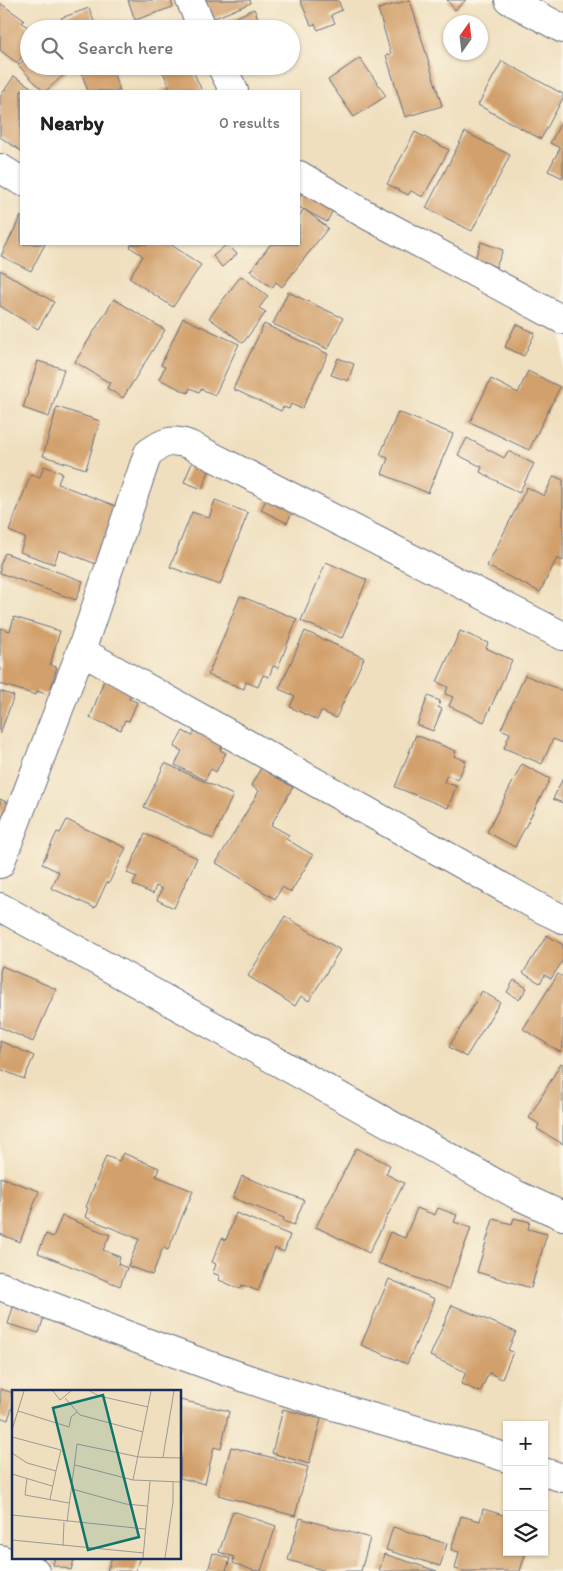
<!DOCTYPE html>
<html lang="en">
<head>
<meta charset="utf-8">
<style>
	body { margin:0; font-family:Itim,sans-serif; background:#f2f2f2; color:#222 }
	.controls { position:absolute; right:15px; bottom:15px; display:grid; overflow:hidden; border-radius:0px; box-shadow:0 1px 4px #0004 }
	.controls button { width:45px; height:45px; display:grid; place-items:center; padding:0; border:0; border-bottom:1px solid #e0e0e0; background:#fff; color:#222; font:25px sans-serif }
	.compass { position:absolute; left:443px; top:15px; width:45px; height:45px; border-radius:50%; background:#fff; box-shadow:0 1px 4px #0004; rotate:14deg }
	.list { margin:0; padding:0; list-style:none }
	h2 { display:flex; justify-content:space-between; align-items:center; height:65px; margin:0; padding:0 20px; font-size:21px }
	h2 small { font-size:16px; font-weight:400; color:#767676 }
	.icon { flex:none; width:28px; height:28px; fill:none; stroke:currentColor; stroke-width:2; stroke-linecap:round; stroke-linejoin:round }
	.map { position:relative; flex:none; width:563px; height:1571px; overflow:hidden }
	.search { position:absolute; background:#fff; box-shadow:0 1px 4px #0004; left:20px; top:20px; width:280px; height:55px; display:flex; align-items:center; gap:12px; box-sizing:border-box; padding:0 18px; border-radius:28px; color:#767676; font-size:19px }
	.panel { position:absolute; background:#fff; box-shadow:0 1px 4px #0004; left:20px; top:90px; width:280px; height:155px; border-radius:0px }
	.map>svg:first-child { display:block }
	.building { fill:#d2a06c }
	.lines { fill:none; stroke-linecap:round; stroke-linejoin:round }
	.street-casing { stroke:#656d80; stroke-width:30 }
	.street { stroke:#fff; stroke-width:28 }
	.inset-road { fill:none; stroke:#9a9998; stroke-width:1 }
	.view { fill:#0f766e; fill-opacity:0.15; stroke:#0f766e; stroke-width:2.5 }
	.inset-edge { fill:none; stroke:#1b2f5e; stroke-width:2.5 }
</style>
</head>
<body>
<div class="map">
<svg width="563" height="1571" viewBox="0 0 563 1571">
	<rect width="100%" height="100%" fill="#fcf5e5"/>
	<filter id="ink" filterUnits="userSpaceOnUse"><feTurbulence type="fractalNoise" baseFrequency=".02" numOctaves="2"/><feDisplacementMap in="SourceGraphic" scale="10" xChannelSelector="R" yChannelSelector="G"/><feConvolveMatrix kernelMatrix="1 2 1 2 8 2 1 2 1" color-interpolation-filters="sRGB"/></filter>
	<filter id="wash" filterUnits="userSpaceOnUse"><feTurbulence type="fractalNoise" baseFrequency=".0096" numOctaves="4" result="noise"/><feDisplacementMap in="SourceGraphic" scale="20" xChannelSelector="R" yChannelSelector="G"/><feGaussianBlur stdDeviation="1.12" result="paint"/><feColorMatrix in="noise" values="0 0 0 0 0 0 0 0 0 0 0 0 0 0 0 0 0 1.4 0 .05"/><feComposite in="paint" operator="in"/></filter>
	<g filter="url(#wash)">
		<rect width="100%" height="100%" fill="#efdfbe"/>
		<g id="blocks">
			<g class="building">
				<polygon points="128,0 171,0 173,7 135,20"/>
				<polygon points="204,0 250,0 251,3 212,19"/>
				<polygon points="300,0 338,0 342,10 331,15 335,23 318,30 315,24 311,25"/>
				<polygon points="410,0 442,106 405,117 386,55 391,54 378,9"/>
				<polygon points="447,0 466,0 455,10"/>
				<polygon points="0,3 24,20 22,23 29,28 29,49 17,63 0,50"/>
				<polygon points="89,8 97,29 65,29 61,18"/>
				<polygon points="254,9 263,29 210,29"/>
				<polygon points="29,55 29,66 65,66 69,70 46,91 43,91 18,65"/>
				<polygon points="360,58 386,96 354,117 328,80"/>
				<polygon points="502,61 563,94 563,98 541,139 478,105"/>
				<polygon points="79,66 118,66 112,69 120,91 88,91"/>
				<polygon points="160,66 191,66 202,91 159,91 170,87"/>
				<polygon points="233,66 254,66 237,74"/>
				<polygon points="14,76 37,91 21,91 21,151 0,137 0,97"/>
				<polygon points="563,119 563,178 548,171 560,148 550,143"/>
				<polygon points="415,132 449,150 423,197 411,191 408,195 387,184"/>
				<polygon points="465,132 510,155 472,231 426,208"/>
				<polygon points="306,185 337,201 327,222 299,207 299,199"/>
				<polygon points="304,209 328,228 282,287 276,282 272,288 250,271 271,244 299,244 299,216"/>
				<polygon points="21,216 21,244 45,244 31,271 1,256"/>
				<polygon points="481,242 503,250 496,267 475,259"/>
				<polygon points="132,244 170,244 201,265 173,307 129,278 143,256 130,247"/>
				<polygon points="227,244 237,254 222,267 213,256"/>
				<polygon points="0,270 54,302 38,329 0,306"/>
				<polygon points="241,276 268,296 259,308 266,312 243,343 209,318"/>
				<polygon points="288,292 343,318 328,349 273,324"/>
				<polygon points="114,299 165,330 123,398 107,388 110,383 75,362"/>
				<polygon points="183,318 239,344 215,395 201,389 199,392 190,388 188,393 159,379 165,367 161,365"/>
				<polygon points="264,324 328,354 302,409 291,404 289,409 283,407 281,411 233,389"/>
				<polygon points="516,324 535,333 524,356 505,347"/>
				<polygon points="338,358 354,364 348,381 331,375"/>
				<polygon points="38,361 64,369 49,417 23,408"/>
				<polygon points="528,371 560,387 529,450 470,422 491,379 518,393"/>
				<polygon points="57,407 100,421 86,469 43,456"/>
				<polygon points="398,412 453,434 428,493 382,474 388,458 380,455"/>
				<polygon points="467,438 504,458 508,451 534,464 519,493 480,472 482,467 458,455"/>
				<polygon points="195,456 212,463 202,489 184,482"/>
				<polygon points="44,466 62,473 58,484 121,508 99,565 59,550 54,564 20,552 25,538 9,531 31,474 40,477"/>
				<polygon points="554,476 563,480 563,561 557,558 540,592 487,566 527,487 544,496"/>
				<polygon points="269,494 295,507 287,523 261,510"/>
				<polygon points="215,500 248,513 220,585 170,567 192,512 209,518"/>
				<polygon points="5,553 83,581 76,600 0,573 0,565"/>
				<polygon points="326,562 367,580 342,638 301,621"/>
				<polygon points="240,596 297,619 278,668 273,666 269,677 263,675 258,687 246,682 244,689 208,675"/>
				<polygon points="14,617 60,631 50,665 57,667 49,695 37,691 36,695 0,684 0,628 10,631"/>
				<polygon points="305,631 364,658 336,718 321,711 317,720 290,707 295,696 279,689"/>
				<polygon points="460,631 488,643 486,648 512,660 484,722 449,706 453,697 445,694 448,687 437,682"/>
				<polygon points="525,675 563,691 563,743 553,739 542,764 504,748 510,733 501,729"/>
				<polygon points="104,680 132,691 129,699 137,702 129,721 125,720 121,730 90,718"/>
				<polygon points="0,691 14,696 0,734"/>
				<polygon points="428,696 440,701 438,707 442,709 433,731 417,725"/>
				<polygon points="183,731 192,736 195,731 223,745 220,750 226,753 216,772 211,769 205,780 175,765 182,751 174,747"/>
				<polygon points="416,735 456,751 454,756 466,761 458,780 447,775 444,782 456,786 448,808 395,787"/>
				<polygon points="165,763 233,795 213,839 144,807"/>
				<polygon points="522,764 550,779 515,847 487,832"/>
				<polygon points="261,768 293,787 271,825 289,835 286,839 313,855 291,892 282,887 275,899 216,863 259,791 251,785"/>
				<polygon points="563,778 563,803 553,799"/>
				<polygon points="0,799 17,807 8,827 0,824"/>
				<polygon points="67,820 126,848 109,883 107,882 95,908 51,888 59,872 42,864 57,832 60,833"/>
				<polygon points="145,834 197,858 174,908 157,900 162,889 156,886 153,894 133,885 137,877 127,873"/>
				<polygon points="285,916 340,950 309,1001 301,996 295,1006 248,976"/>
				<polygon points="547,935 563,945 563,960 551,979 545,975 540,983 523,973"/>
				<polygon points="2,966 56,989 33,1042 0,1027 0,971"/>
				<polygon points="558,974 563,977 563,1048 560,1052 523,1029"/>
				<polygon points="514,980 527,988 519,1000 507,992"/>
				<polygon points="482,991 500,1002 466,1057 449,1047"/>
				<polygon points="0,1041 34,1056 24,1079 0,1069"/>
				<polygon points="561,1063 563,1064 563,1144 537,1129 539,1124 529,1118"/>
				<polygon points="356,1148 390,1165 386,1174 404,1183 369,1253 316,1227"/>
				<polygon points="123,1153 159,1168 156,1176 193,1191 168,1250 163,1248 152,1275 128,1266 139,1239 85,1217 88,1208 86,1207 106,1156 119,1161"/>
				<polygon points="242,1176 304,1200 294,1225 283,1221 284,1218 233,1198"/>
				<polygon points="0,1177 39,1191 20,1242 0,1234"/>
				<polygon points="417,1208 435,1215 438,1208 457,1215 454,1222 471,1228 448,1290 378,1263 390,1232 405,1238"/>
				<polygon points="236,1213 290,1235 284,1252 275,1248 258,1291 242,1285 240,1289 219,1280 220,1276 213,1273 216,1264 212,1262 222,1238 226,1240"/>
				<polygon points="62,1216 110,1235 103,1250 120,1257 118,1264 127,1268 120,1286 38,1253 46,1234 53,1237"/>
				<polygon points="514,1218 530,1222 528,1229 547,1234 531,1288 477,1272 493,1219 512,1224"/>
				<polygon points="389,1279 435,1299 407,1364 361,1345"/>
				<polygon points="14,1304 45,1313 39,1333 8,1324"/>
				<polygon points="452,1305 516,1332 508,1350 513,1352 502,1379 489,1373 480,1392 461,1384 466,1372 430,1356"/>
				<polygon points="0,1389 14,1393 14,1401 8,1420 0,1417"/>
				<polygon points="180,1400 229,1411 221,1449 214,1447 205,1484 180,1478"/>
				<polygon points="283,1409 321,1419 309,1464 272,1453"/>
				<polygon points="231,1447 308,1467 295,1516 218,1495"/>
				<polygon points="483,1509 507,1516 507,1552 526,1552 520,1571 462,1571 455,1569 459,1552 451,1550 461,1516 480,1521"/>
				<polygon points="233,1511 276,1526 261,1571 255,1571 233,1563 234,1557 219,1552"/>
				<polygon points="300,1518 370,1538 361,1571 326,1571 288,1560"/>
				<polygon points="393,1527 447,1544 440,1566 386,1550"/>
				<polygon points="213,1553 230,1559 226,1571 208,1571"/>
				<polygon points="384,1554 437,1571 379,1571"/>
				<polygon points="55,1557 75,1557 71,1570 53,1565"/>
				<polygon points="112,1557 123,1558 140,1557 135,1571 107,1571"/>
			</g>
		</g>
	</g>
	<g filter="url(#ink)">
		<use href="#blocks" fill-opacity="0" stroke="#656d80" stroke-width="1"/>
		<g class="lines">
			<g class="street-casing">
				<g id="street">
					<polyline points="190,0 203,29"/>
					<polyline points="509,0 563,29"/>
					<polyline points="221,66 234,91"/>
					<polyline points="0,168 21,181"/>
					<polyline points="299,175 365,214 563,320"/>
					<polyline points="81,651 542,909 563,919"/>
					<path d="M0,864l81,-213 67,-198c15,-11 24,-15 42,-8l373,191"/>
					<polyline points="0,907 517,1195 563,1216"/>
					<path d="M0,1286c92,36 184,72 278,103 76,25 153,43 229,69"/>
					<polyline points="544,1472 563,1478"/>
					<polyline points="0,1559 35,1571"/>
				</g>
			</g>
			<use href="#street" class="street"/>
		</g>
	</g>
	<g transform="translate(12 1390)">
		<rect width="169" height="169" fill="#efdfbe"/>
		<path class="inset-road" d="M41,1l7,9 11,-9M78,1l9,5 49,11M53,8l15,17 63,17M6,21l51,16 2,-10 6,-5M0,40l12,-39M0,47l49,13 -5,21 -29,-8 -15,-10M151,67l11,-66M63,75l58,15 48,2M0,84l40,12M15,88l-2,17 44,8M121,90l18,-89M60,99l54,15 21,2M38,109l6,-28M0,125l133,14M55,132l10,-78 62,13 42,1M0,150l132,13M51,156l1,-24M131,168l7,-77M153,168l8,-56v-20"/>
		<path class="view" d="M91,5l36,142 -51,13 -35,-142z"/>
		<rect width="169" height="169" class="inset-edge"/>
	</g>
</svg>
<div class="controls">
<button>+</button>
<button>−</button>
<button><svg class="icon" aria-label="layers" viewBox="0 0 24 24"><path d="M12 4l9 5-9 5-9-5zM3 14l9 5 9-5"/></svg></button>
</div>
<svg class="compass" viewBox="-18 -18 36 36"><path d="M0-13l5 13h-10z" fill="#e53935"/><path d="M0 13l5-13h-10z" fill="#767676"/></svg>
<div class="search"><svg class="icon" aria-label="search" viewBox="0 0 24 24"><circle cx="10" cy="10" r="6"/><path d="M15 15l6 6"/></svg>Search here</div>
<section class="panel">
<h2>Nearby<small>0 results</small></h2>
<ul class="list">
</ul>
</section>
</div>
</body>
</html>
